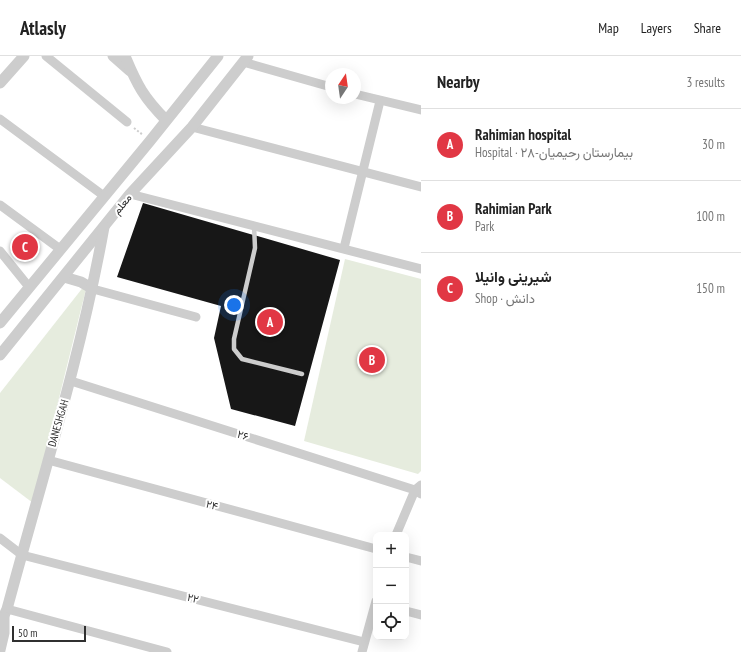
<!DOCTYPE html>
<html lang="en">
<head>
<meta charset="utf-8">
<style>
	body { margin:0; font-family:"PT Sans Narrow",Vazirmatn,sans-serif; background:#f6f6f6; color:#222 }
	.controls { position:absolute; right:12px; bottom:12px; display:grid; overflow:hidden; border-radius:8px; box-shadow:0 4px 16px #0002 }
	.controls button { width:36px; height:36px; display:grid; place-items:center; padding:0; border:0; border-bottom:1px solid #e0e0e0; background:#fff; color:#222; font:20px sans-serif }
	.compass { position:absolute; left:325px; top:12px; width:36px; height:36px; border-radius:50%; background:#fff; box-shadow:0 4px 16px #0002; rotate:13deg }
	.scale { position:absolute; left:12px; bottom:10px; width:74px; box-sizing:border-box; padding-left:4px; border:2px solid #303030; border-top:0; font-size:11px; line-height:14px; white-space:nowrap; color:#303030; -webkit-text-stroke:3px #fff; paint-order:stroke }
	.you { position:absolute; left:234px; top:249px; width:14px; height:14px; margin:-10px; border:3px solid #fff; border-radius:50%; background:#1a73e8; box-shadow:0 0 0 6px #1a73e833 }
	.badge { display:grid; place-items:center; width:26px; height:26px; border-radius:50%; background:#e13744; color:#fff; font-size:13px; font-weight:700 }
	.pin { position:absolute; translate:-50% -50%; border:2px solid #fff; box-shadow:0 1px 4px #0006 }
	.list { margin:0; padding:0; list-style:none }
	h2 { display:flex; justify-content:space-between; align-items:center; height:52px; margin:0; padding:0 16px; font-size:17px }
	h2 small { font-size:13px; font-weight:400; color:#767676 }
	.list li { display:grid; grid-template-columns:26px 1fr auto; gap:12px; align-items:center; box-sizing:border-box; height:72px; padding:0 16px; border-top:1px solid #e0e0e0 }
	.list b { display:block; font-size:15px; white-space:nowrap }
	.list p { margin:0; font-size:13px; white-space:nowrap; color:#767676 }
	.list em { font-size:13px; font-style:normal; color:#767676 }
	.icon { flex:none; width:22px; height:22px; fill:none; stroke:currentColor; stroke-width:2; stroke-linecap:round; stroke-linejoin:round }
	.map { position:relative; flex:none; width:421px; height:596px; overflow:hidden }
	header { display:flex; align-items:center; gap:24px; box-sizing:border-box; height:56px; padding:0 20px; background:#fff; border-bottom:1px solid #e0e0e0 }
	header strong { font-size:19px }
	nav { display:flex; gap:22px; margin-inline-start:auto; font-size:14px }
	main { display:flex }
	aside { flex:1; background:#fff }
	.map>svg:first-child { display:block }
	.green { fill:#e6ecde }
	.building { fill:#171717 }
	.lines { fill:none; stroke-linecap:round; stroke-linejoin:round }
	.path { stroke:#cdcdcd; stroke-width:2; stroke-dasharray:2 2; stroke-linecap:butt }
	.service { stroke:#cdcdcd; stroke-width:4.5 }
	.minor { stroke:#cdcdcd; stroke-width:9 }
	.tertiary { stroke:#cdcdcd; stroke-width:11 }
	.labels { text-anchor:middle; dominant-baseline:central; stroke-width:4; stroke-linejoin:round; paint-order:stroke }
	.street-label { font-size:11px; fill:#303030; stroke:#fff }
</style>
</head>
<body>
<header>
<strong>Atlasly</strong>
<nav><a>Map</a><a>Layers</a><a>Share</a></nav>
</header>
<main>
<div class="map">
<svg width="421" height="596" viewBox="0 0 421 596">
	<rect width="100%" height="100%" fill="#fff"/>
	<g class="green">
		<polygon points="345,203 421,223 421,415 418,418 304,385"/>
		<polygon points="88,225 33,447 0,422 0,337"/>
	</g>
	<polygon class="building" points="143,147 340,204 295,370 231,353 214,282 221,250 117,221"/>
	<g class="lines">
		<polyline class="path" points="134,72 143,79"/>
		<polyline class="service" points="254,169 255,192 234,283 234,293 242,303 302,318"/>
		<g class="minor">
			<polyline points="46,0 127,66"/>
			<polyline points="243,6 331,31"/>
			<polyline points="355,38 421,54"/>
			<polyline points="0,63 104,140"/>
			<polyline points="192,71 421,131"/>
			<polyline points="130,138 421,213"/>
			<polyline points="0,149 60,193"/>
			<polyline points="344,192 380,45"/>
			<polyline points="0,195 29,231"/>
			<polyline points="93,233 196,261"/>
			<polyline points="71,325 415,434 421,438"/>
			<polyline points="48,404 376,493"/>
			<polyline points="396,479 415,434 421,429"/>
			<polyline points="0,482 22,499 364,586"/>
			<polyline points="406,501 421,505"/>
			<polyline points="7,553 167,596"/>
			<polyline points="406,555 421,559"/>
			<polyline points="362,596 376,545"/>
		</g>
		<g class="tertiary">
			<polyline points="113,0 130,15"/>
			<path d="M125,0c12,29 19,42 41,64"/>
			<polyline points="0,27 24,0"/>
			<polyline points="64,221 81,226 93,233"/>
			<polyline points="0,267 150,85 218,0"/>
			<polyline points="0,299 130,138 192,71 248,0"/>
			<path d="M0,568l7,-15c34,-127 74,-253 97,-382"/>
			<polyline points="0,594 4,577 4,561"/>
		</g>
	</g>
	<g class="labels">
		<g class="street-label">
			<text transform="translate(122 148) rotate(-51)">معلم</text>
			<text transform="translate(58 367) rotate(-74)">DANESHGAH</text>
			<text transform="translate(243 379) rotate(17)">۲۶</text>
			<text transform="translate(212 449) rotate(15)">۲۴</text>
			<text transform="translate(193 542) rotate(14)">۲۲</text>
		</g>
	</g>
</svg>
<div class="controls">
<button>+</button>
<button>−</button>
<button><svg class="icon" aria-label="locate" viewBox="0 0 24 24"><circle cx="12" cy="12" r="6"/><path d="M12 2v4M12 18v4M2 12h4M18 12h4"/></svg></button>
</div>
<svg class="compass" viewBox="-18 -18 36 36"><path d="M0-13l5 13h-10z" fill="#e53935"/><path d="M0 13l5-13h-10z" fill="#767676"/></svg>
<div class="scale">50 m</div>
<div class="you"></div>
<div class="pin badge" style="left:270px;top:266px">A</div>
<div class="pin badge" style="left:372px;top:304px">B</div>
<div class="pin badge" style="left:25px;top:191px">C</div>
</div>
<aside>
<h2>Nearby<small>3 results</small></h2>
<ul class="list">
<li><span class="badge">A</span><div><b>Rahimian hospital</b><p>Hospital · ۲۸-بیمارستان رحیمیان</p></div><em>30 m</em></li>
<li><span class="badge">B</span><div><b>Rahimian Park</b><p>Park</p></div><em>100 m</em></li>
<li><span class="badge">C</span><div><b>شیرینی وانیلا</b><p>Shop · دانش</p></div><em>150 m</em></li>
</ul>
</aside>
</main>
</body>
</html>
